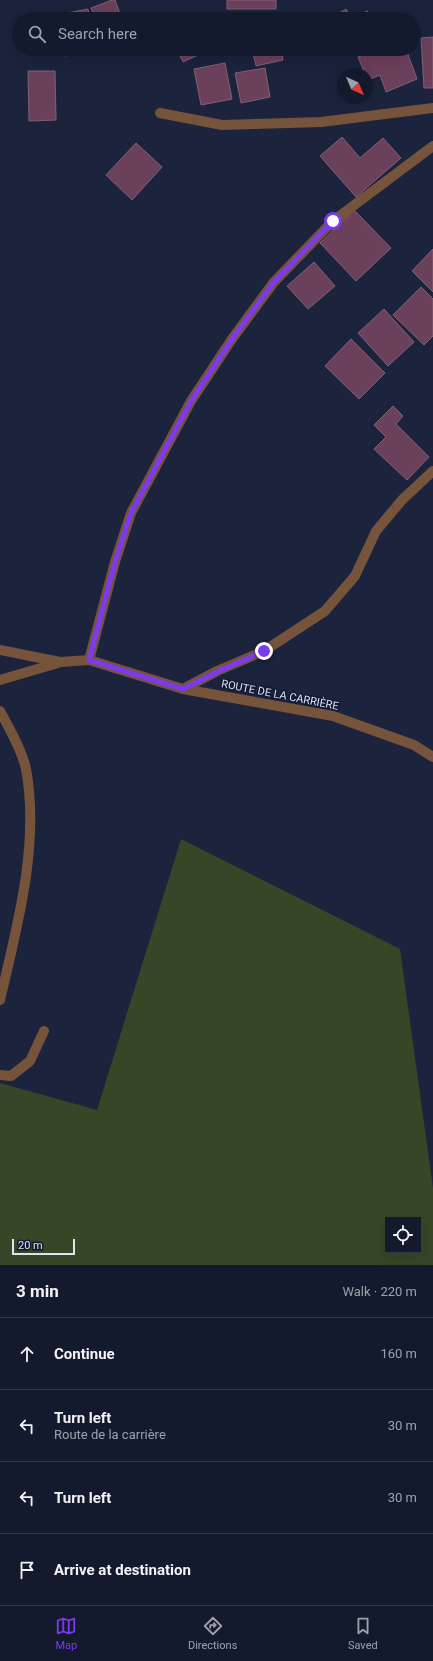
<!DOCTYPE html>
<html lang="en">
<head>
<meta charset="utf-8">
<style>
	body { margin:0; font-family:Roboto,sans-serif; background:#1d2336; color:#f1f3f6 }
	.controls { position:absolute; right:12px; bottom:12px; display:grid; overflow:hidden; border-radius:0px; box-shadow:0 4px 16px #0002 }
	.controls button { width:36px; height:36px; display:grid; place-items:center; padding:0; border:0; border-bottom:1px solid #33384a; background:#141a2e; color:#f1f3f6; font:20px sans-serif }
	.compass { position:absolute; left:337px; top:68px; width:36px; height:36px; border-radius:50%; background:#141a2e; box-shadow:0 4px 16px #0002; rotate:136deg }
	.scale { position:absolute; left:12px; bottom:10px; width:63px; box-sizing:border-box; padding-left:4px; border:2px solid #dde4f5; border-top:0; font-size:11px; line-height:14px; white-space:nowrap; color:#dde4f5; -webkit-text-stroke:3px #121932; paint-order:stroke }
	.stop { position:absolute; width:12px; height:12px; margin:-9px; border:3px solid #7c3aed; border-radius:50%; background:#fff }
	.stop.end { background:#7c3aed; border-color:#fff; box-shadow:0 1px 4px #0008 }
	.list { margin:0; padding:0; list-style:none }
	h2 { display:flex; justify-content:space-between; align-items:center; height:52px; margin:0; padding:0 16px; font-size:17px }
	h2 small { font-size:13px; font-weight:400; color:#9da1aa }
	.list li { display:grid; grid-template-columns:26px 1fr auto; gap:12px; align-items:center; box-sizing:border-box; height:72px; padding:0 16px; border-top:1px solid #33384a }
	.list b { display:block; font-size:15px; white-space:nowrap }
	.list p { margin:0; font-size:13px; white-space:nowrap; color:#9da1aa }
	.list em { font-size:13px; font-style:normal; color:#9da1aa }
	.icon { flex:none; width:22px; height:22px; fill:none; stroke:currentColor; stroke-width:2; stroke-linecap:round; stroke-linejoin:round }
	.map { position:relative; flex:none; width:433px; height:1265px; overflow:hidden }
	.search { position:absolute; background:#141a2e; box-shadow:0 4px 16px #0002; left:12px; right:12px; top:12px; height:44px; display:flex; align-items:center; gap:10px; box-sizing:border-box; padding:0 14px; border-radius:22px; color:#9da1aa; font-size:15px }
	.sheet { height:340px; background:#141a2e }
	nav { display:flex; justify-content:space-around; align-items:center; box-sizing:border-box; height:56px; border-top:1px solid #33384a; background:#141a2e; font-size:11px; color:#9da1aa }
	nav a { display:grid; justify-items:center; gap:2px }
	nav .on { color:#7c3aed }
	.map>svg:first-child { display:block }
	.green { fill:#364626; fill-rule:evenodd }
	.building { fill:#6b405b; stroke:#816174 }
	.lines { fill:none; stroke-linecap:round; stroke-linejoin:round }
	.minor { stroke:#76543b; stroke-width:10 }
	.route { stroke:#7c3aed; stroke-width:5 }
	.labels { text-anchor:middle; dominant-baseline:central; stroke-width:3; stroke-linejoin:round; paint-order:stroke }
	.street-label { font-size:11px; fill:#dde4f5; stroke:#121932 }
</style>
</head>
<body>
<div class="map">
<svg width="433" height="1265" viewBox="0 0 433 1265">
	<rect width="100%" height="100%" fill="#1b233d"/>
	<path class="green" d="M181,839l219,110 33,239v77h-433v-182l97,27zM388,1220h30v30h-30z"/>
	<g class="building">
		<polygon points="112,0 115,0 122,19 95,19 91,8"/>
		<rect x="227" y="0" width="49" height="9"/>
		<polygon points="88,9 90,19 58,19 57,15"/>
		<polygon points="346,9 352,19 330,19"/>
		<polygon points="367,11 372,19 354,19"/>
		<polygon points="433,37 433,88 424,88 421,38"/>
		<polygon points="64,49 96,49 96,50 65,56"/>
		<polygon points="177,49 195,49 198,55 183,62"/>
		<polygon points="252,49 281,49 283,60 256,66"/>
		<polygon points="343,49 352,49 346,53"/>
		<polygon points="377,49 406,49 417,79 386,92 380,75 368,80 367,74 365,74 358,57"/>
		<polygon points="225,63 232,99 201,105 194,69"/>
		<polygon points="265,68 270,97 241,103 235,73"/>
		<polygon points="28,71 55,71 56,120 29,121"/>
		<polygon points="342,137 360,158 383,138 401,158 356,197 320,156"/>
		<polygon points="136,143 162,167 132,200 106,175"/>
		<polygon points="354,210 391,248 356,281 320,243"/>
		<polygon points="433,249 433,292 412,271"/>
		<polygon points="314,262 335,286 308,309 287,286"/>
		<polygon points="421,287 433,299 433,336 424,345 393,315"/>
		<polygon points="384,309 414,342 388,366 358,333"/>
		<polygon points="351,339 385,373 359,399 325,366"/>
		<polygon points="393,406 403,416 396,424 429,457 407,480 374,449 386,437 374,425"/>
	</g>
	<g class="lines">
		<g class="minor">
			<polyline points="160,113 222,125 321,122 433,108"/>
			<polyline points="0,650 60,662 89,660 183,689 333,716 414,745 433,757"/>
			<polyline points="89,660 115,562 131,513 191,401 232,339 274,282 333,221 433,146"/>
			<polyline points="0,680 58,663"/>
			<polyline points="183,689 217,671 264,651 325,611 355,576 376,531 402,500 433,471"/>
			<path d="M0,711c9,17 22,39 26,58 14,75 -9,158 -26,231"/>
			<polyline points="0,1075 11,1076 30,1061 44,1031"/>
		</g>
	</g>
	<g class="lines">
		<polyline class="route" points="264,651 217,672 183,689 89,660 115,562 131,513 191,401 232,339 274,282 333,221"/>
	</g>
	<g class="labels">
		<g class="street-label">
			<text transform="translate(280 695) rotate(11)">ROUTE DE LA CARRIÈRE</text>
		</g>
	</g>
</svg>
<div class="controls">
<button><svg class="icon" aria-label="locate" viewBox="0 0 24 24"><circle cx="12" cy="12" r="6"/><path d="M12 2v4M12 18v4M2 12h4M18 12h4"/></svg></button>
</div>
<svg class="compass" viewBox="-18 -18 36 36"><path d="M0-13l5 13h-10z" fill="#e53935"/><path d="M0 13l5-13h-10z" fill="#9da1aa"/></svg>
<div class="scale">20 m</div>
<div class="stop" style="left:333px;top:221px"></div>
<div class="stop end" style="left:264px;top:651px"></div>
<div class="search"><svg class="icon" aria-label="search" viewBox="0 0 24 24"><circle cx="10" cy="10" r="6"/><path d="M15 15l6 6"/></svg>Search here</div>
</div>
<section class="sheet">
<h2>3 min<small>Walk · 220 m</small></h2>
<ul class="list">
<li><svg class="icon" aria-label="ahead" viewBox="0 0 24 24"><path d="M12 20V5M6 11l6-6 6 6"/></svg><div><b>Continue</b></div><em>160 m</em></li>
<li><svg class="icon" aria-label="left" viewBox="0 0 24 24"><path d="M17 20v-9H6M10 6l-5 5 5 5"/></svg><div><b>Turn left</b><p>Route de la carrière</p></div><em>30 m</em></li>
<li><svg class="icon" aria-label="left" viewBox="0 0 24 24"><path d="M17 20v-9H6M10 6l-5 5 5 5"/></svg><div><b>Turn left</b></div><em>30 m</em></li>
<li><svg class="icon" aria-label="arrive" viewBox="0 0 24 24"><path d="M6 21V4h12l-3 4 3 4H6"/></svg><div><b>Arrive at destination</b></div></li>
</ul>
</section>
<nav>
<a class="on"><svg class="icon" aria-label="map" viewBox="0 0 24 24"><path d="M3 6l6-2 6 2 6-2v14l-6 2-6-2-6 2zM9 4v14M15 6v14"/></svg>Map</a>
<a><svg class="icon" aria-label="directions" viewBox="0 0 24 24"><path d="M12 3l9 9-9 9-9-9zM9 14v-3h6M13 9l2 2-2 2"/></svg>Directions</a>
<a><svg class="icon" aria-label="saved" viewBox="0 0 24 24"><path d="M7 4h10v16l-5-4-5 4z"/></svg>Saved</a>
</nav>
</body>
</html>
